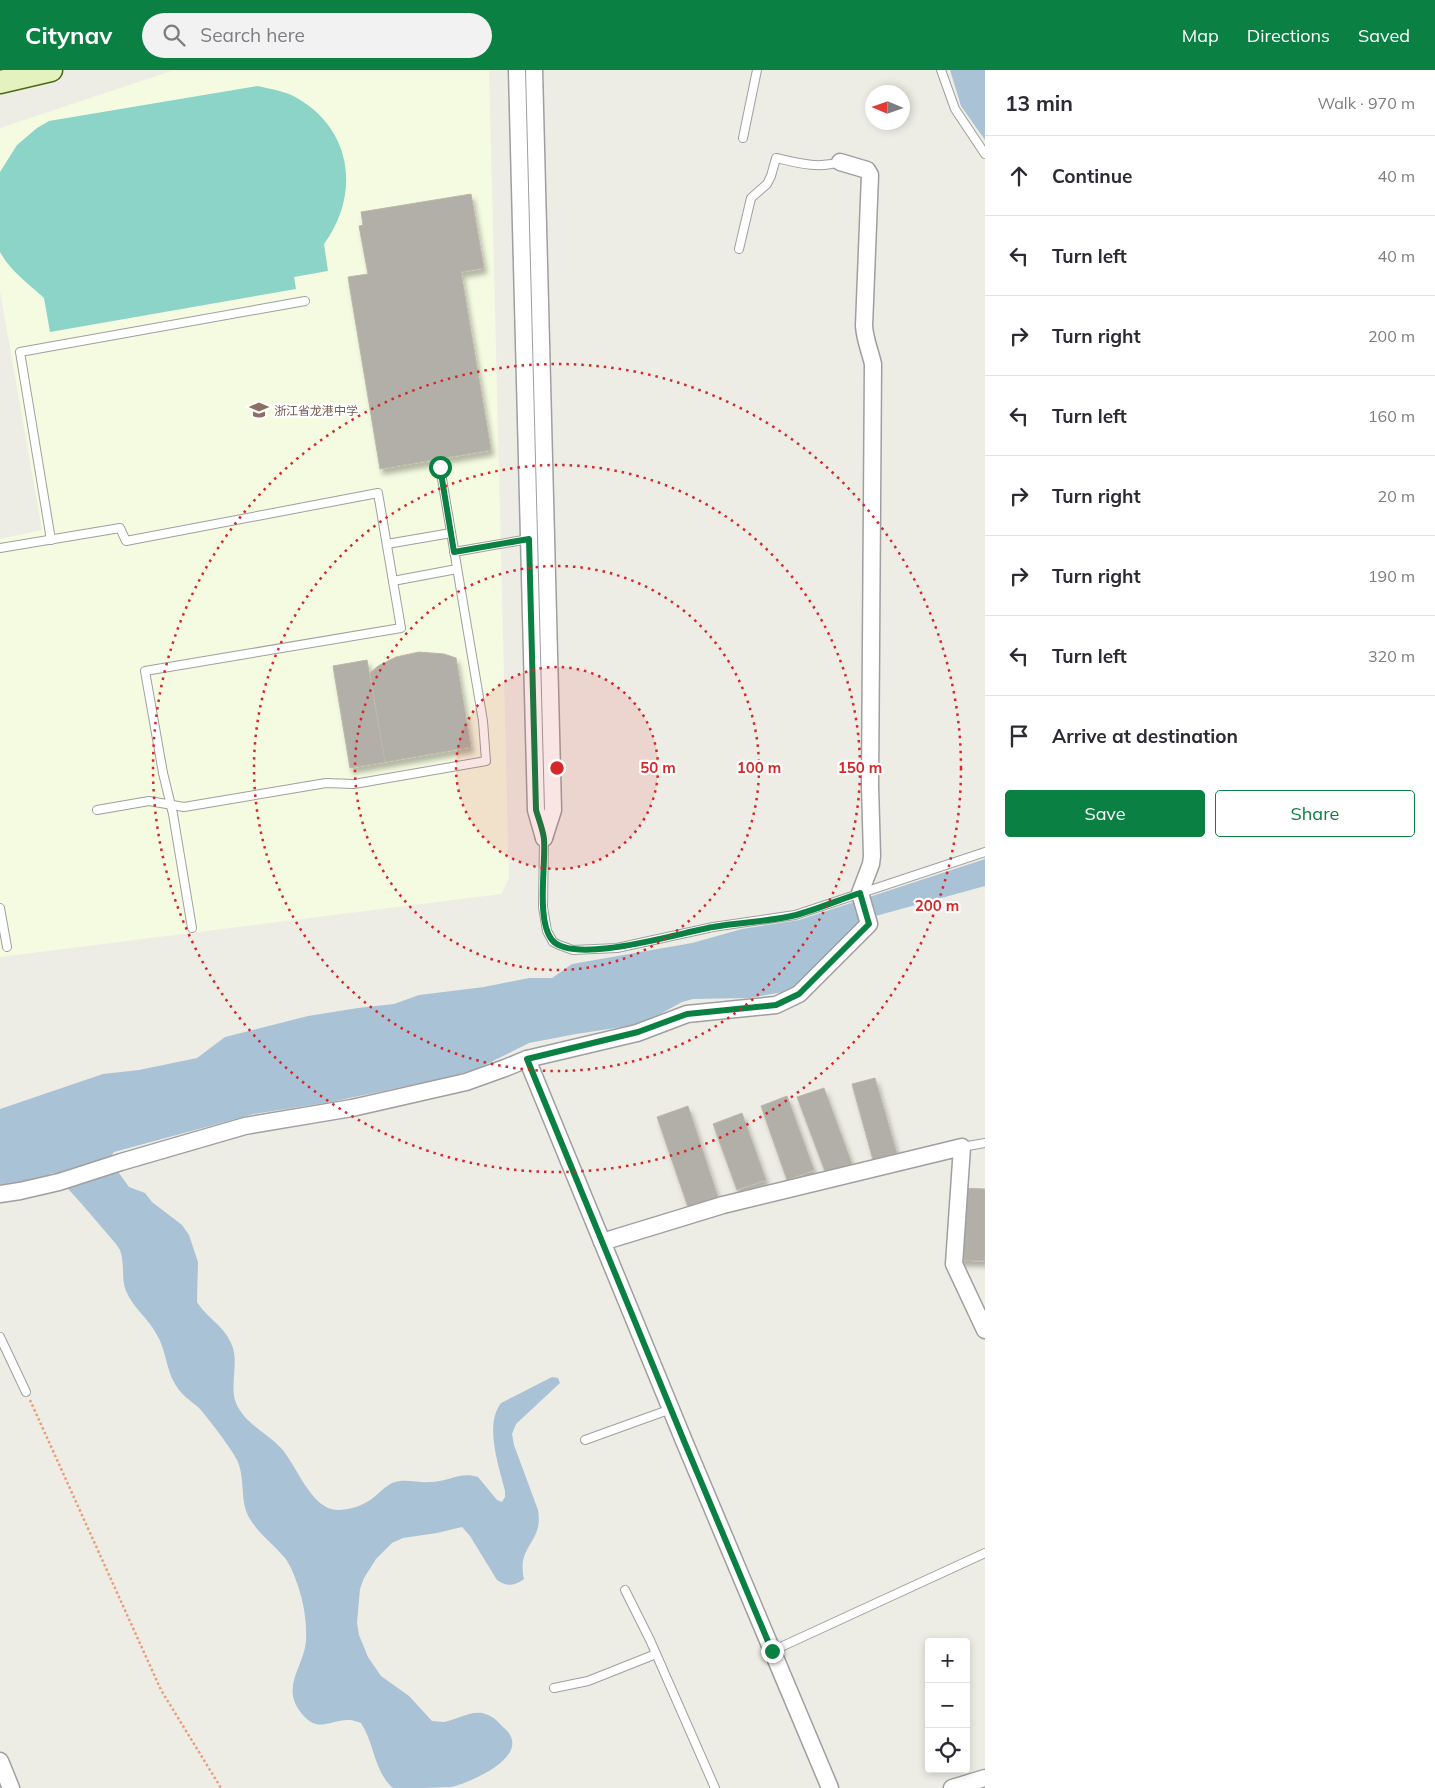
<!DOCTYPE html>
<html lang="en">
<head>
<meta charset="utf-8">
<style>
	body { margin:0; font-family:Mulish,"Noto Sans SC",sans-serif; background:#f2f2f3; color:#2b2b33 }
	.controls { position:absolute; right:15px; bottom:15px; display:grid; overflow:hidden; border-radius:5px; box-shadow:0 2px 8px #0003 }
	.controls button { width:45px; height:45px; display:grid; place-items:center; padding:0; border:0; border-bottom:1px solid #e1e1e2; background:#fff; color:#2b2b33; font:25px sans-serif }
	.compass { position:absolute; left:865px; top:15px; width:45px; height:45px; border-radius:50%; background:#fff; box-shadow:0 2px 8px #0003; rotate:272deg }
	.stop { position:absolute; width:15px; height:15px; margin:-11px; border:4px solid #0b8043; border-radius:50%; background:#fff }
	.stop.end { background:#0b8043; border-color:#fff; box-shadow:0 1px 5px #0008 }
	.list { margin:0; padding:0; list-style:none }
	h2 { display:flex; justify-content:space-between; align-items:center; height:65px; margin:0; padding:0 20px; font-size:21px }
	h2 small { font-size:16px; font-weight:400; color:#7c7c81 }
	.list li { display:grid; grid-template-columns:32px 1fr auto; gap:15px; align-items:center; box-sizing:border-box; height:80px; padding:0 20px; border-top:1px solid #e1e1e2 }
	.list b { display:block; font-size:19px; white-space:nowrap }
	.list em { font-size:16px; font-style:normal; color:#7c7c81 }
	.actions { display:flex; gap:10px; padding:15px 20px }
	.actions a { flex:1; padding:11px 0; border:1px solid #0b8043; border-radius:5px; text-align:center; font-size:18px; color:#0b8043 }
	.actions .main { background:#0b8043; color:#fff }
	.icon { flex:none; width:28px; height:28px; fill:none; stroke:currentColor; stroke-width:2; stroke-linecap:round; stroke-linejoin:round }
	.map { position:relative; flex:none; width:985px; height:1718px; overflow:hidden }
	header { display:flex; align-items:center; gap:30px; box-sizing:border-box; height:70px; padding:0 25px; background:#0b8043; color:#fff }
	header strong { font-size:24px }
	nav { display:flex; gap:28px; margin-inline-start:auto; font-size:18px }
	.search { width:350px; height:45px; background:#f2f2f3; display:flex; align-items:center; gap:12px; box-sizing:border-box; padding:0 18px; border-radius:28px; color:#7c7c81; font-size:19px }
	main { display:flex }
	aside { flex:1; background:#fff }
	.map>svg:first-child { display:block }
	.education { fill:#f5fbe1 }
	.pitch { fill:#8cd3c8 }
	.water { fill:#aac2d6 }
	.building { fill:#b2afa8; stroke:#bdb7a9; filter:url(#shadow) }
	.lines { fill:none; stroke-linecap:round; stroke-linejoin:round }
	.service-casing { stroke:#9f9f9f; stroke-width:10 }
	.minor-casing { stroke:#9f9f9f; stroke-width:19 }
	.secondary-casing { stroke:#4b6812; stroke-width:25 }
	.path { stroke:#e99f7b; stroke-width:2.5; stroke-dasharray:2.5 2.5; stroke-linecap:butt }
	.service { stroke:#fff; stroke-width:8 }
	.minor { stroke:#fff; stroke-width:16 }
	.secondary { stroke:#e4f2bf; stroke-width:22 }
	.route { stroke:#0b8043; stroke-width:6 }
	.ring { fill:none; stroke:#d62828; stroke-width:2.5; stroke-dasharray:2.5 5 }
	.labels { text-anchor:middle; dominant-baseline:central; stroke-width:4.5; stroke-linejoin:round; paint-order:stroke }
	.education-label { font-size:12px; fill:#785e54; stroke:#fff; text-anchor:start }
	.centre { fill:#d62828; stroke:#fff; stroke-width:2.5 }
	.ring-label { font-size:15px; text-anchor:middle; font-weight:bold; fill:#d62828; stroke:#fff; stroke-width:4.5; stroke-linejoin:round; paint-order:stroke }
</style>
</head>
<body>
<header>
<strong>Citynav</strong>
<div class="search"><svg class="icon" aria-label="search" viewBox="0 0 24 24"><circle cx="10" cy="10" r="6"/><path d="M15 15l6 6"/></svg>Search here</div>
<nav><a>Map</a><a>Directions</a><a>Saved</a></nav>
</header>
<main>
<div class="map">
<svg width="985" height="1718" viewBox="0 0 985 1718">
	<defs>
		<filter id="shadow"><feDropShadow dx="3" dy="5.5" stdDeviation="2.5" flood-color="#0004"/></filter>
	</defs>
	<rect width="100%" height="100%" fill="#eeede5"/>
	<polygon class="education" points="175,0 489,0 509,808 501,824 0,887 0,469 42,460 0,221 0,58"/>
	<path class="pitch" d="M257,16c14,3 28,5 40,12 56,32 63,97 27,146l4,27 -34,6 2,12 -246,43 -6,-34c-16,-15 -33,-26 -44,-46v-80l17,-27 20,-17 12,-7z"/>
	<g class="water">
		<polygon points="950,0 985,0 985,70 961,36"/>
		<path d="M985,789v27l-124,34 -50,53 -18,14 -10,5 -33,6 -57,1 -11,3 -40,22 -66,10 -47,9 -48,24 -27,9 -123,26 -77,12 -140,38 -3,4v6l18,25 16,6 7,9 30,23 7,10 9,27 -1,40c9,15 27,24 34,41 9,18 -2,42 5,60 9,21 30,29 45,45 15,17 26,50 47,60 9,4 24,1 33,-3 13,-5 21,-17 31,-22 12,-5 26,0 38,-1 17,0 31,-11 48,-5l19,23 5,2 3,-5v-6c-6,-24 -21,-66 -4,-88l51,-26 6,1 2,5 -44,41 -4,10 2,11 24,65c6,33 -22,35 -14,69 -9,7 -18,8 -27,1l-27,-44 -8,-9 -25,6 -34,5 -11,5 -16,16 -12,19 -4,11 -3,34 2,12 9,22 13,19 28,20 23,25c4,0 8,1 12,1 14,-2 29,-14 44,-7 6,2 11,8 15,12 33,27 -30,55 -52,60 -17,1 -41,1 -58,1 -19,-16 -19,-46 -32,-65 -4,-1 -8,-3 -11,-3 -21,-1 -33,16 -51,-10 -17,-25 5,-44 7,-69 1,-19 -2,-37 -8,-55 -3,-9 -7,-20 -13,-28 -11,-13 -26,-24 -35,-39 -11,-17 -4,-40 -13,-59 -6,-12 -29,-42 -38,-52 -9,-8 -18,-13 -24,-24 -9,-15 -9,-34 -18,-49 -8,-16 -24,-27 -31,-44 -5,-12 -1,-28 -6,-41 -4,-7 -11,-14 -16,-20 -17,-20 -33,-39 -51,-57l-31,13 -22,2v-79l103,-35 36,-4 58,-12 28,-21 83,-21 50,-8 36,-4 25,-9 65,-8 45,-9h23l20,-14 120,-21 50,-14 57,-9z"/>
	</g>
	<g class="building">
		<polygon points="471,124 484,198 461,202 491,380 380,399 348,207 368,204 359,156 363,155 361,142"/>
		<polygon points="419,582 444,584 456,588 471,677 385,692 370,603 378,596 396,587"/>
		<polygon points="367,590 385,692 350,698 333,596"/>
		<polygon points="875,1008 897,1084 873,1090 852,1014"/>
		<polygon points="824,1018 852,1094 826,1104 797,1027"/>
		<polygon points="787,1026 814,1100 787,1110 761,1036"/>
		<polygon points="688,1036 719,1130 689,1140 657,1047"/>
		<polygon points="742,1043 766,1110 737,1120 713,1054"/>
		<polygon points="960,1118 985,1119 985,1191 958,1190"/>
	</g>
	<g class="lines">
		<g class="service-casing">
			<g id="service">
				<polyline points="941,0 955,39 985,84"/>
				<polyline points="743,68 757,0"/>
				<path d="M739,179l12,-51 16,-14 4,-8 5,-18c22,5 42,11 64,4"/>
				<polyline points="51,470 20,282 305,231"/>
				<polyline points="387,474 451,463"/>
				<polyline points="0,478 120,458 126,471 378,423 401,558 145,601 163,703 173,744 192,858"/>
				<polyline points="454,482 529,469"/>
				<polyline points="393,511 457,499"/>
				<polyline points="97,740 149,731 184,737 326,713 354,714 486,691 483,651 440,397"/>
				<polyline points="544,768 543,837 547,861 553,872 559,875 573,880 617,878 713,857 795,845 985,782"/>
				<polyline points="0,838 7,877"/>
				<polyline points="962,1077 985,1073"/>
				<polyline points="0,1267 26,1322"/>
				<polyline points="585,1370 671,1339"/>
				<polyline points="625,1520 650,1570 715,1718"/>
				<polyline points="772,1581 985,1483"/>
				<polyline points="554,1618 588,1611 656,1584"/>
			</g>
		</g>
		<g class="minor-casing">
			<g id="minor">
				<polyline points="517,0 536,740 544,768"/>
				<polyline points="534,0 553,740 544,768"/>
				<polyline points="527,989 684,1371 830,1718"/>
				<path d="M0,1124l20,-3 39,-9 62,-20 124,-36 107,-18 114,-26 39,-14 22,-9 110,-26 50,-19 89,-9 23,-11 70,-70 -9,-31 11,-29 1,-8 -2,-70 3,-422c-3,-13 -8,-24 -9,-38l6,-151 -3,-5 -27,-8"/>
				<polyline points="602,1172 723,1135 962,1077 954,1194 985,1260"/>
				<polyline points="0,1691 11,1718"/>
				<polyline points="952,1718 985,1708"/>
			</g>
		</g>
		<g class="secondary-casing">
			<polyline id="secondary" points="0,12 51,0"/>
		</g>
		<polyline class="path" points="30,1330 161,1620 221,1718"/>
		<use href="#service" class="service"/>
		<use href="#minor" class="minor"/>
		<use href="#secondary" class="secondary"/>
	</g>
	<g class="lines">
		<path class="route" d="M440,397l14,85 75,-13 7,271c3,10 7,20 8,29 2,26 -8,81 8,101 22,26 130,-8 161,-13 27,-5 56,-5 83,-12 21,-6 43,-15 64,-22l9,31 -70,70 -23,11 -89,9 -49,18 -111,27 157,382 88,210"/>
	</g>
	<circle cx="557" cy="698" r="101" fill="#d62828" fill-opacity=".12"/>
	<g class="ring">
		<circle cx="557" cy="698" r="101"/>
		<circle cx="557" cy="698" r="202"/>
		<circle cx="557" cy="698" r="303"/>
		<circle cx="557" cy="698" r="404"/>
	</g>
	<defs>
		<g id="school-bare" transform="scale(1.5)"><path d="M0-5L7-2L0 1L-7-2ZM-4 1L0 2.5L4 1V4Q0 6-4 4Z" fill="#8d6e63" stroke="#fff" stroke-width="2.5" paint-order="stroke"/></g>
	</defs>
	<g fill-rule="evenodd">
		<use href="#school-bare" x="259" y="340"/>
	</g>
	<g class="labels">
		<g class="education-label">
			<text x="274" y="340">浙江省龙港中学</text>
		</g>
	</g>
	<circle cx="557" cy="698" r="8" class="centre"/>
	<g class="ring-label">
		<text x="658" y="703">50 m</text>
		<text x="759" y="703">100 m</text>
		<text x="860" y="703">150 m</text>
		<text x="937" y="841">200 m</text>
	</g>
</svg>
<div class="controls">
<button>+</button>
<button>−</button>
<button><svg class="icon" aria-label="locate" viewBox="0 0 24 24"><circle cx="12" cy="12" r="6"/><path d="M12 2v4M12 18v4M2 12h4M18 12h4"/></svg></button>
</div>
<svg class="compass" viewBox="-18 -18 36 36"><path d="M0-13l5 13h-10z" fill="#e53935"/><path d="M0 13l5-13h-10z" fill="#7c7c81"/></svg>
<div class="stop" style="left:440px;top:397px"></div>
<div class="stop end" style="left:772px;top:1581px"></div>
</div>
<aside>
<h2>13 min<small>Walk · 970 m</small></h2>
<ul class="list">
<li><svg class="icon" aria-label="ahead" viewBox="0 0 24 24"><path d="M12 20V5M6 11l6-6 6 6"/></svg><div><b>Continue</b></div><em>40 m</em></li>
<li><svg class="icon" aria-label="left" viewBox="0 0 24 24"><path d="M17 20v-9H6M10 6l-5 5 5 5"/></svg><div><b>Turn left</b></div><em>40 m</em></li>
<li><svg class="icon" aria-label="right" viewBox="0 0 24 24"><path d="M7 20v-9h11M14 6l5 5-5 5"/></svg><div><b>Turn right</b></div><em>200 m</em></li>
<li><svg class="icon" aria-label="left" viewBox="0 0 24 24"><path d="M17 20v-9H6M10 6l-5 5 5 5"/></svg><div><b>Turn left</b></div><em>160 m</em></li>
<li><svg class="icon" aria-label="right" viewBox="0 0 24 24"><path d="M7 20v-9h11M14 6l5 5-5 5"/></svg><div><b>Turn right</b></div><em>20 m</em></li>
<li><svg class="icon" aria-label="right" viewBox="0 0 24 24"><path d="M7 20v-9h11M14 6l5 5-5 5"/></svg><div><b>Turn right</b></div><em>190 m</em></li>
<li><svg class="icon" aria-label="left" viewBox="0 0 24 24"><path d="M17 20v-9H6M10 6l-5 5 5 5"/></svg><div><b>Turn left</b></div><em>320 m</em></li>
<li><svg class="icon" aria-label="arrive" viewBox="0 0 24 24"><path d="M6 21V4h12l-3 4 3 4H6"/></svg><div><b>Arrive at destination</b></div></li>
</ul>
<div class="actions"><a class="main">Save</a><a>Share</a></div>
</aside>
</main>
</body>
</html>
